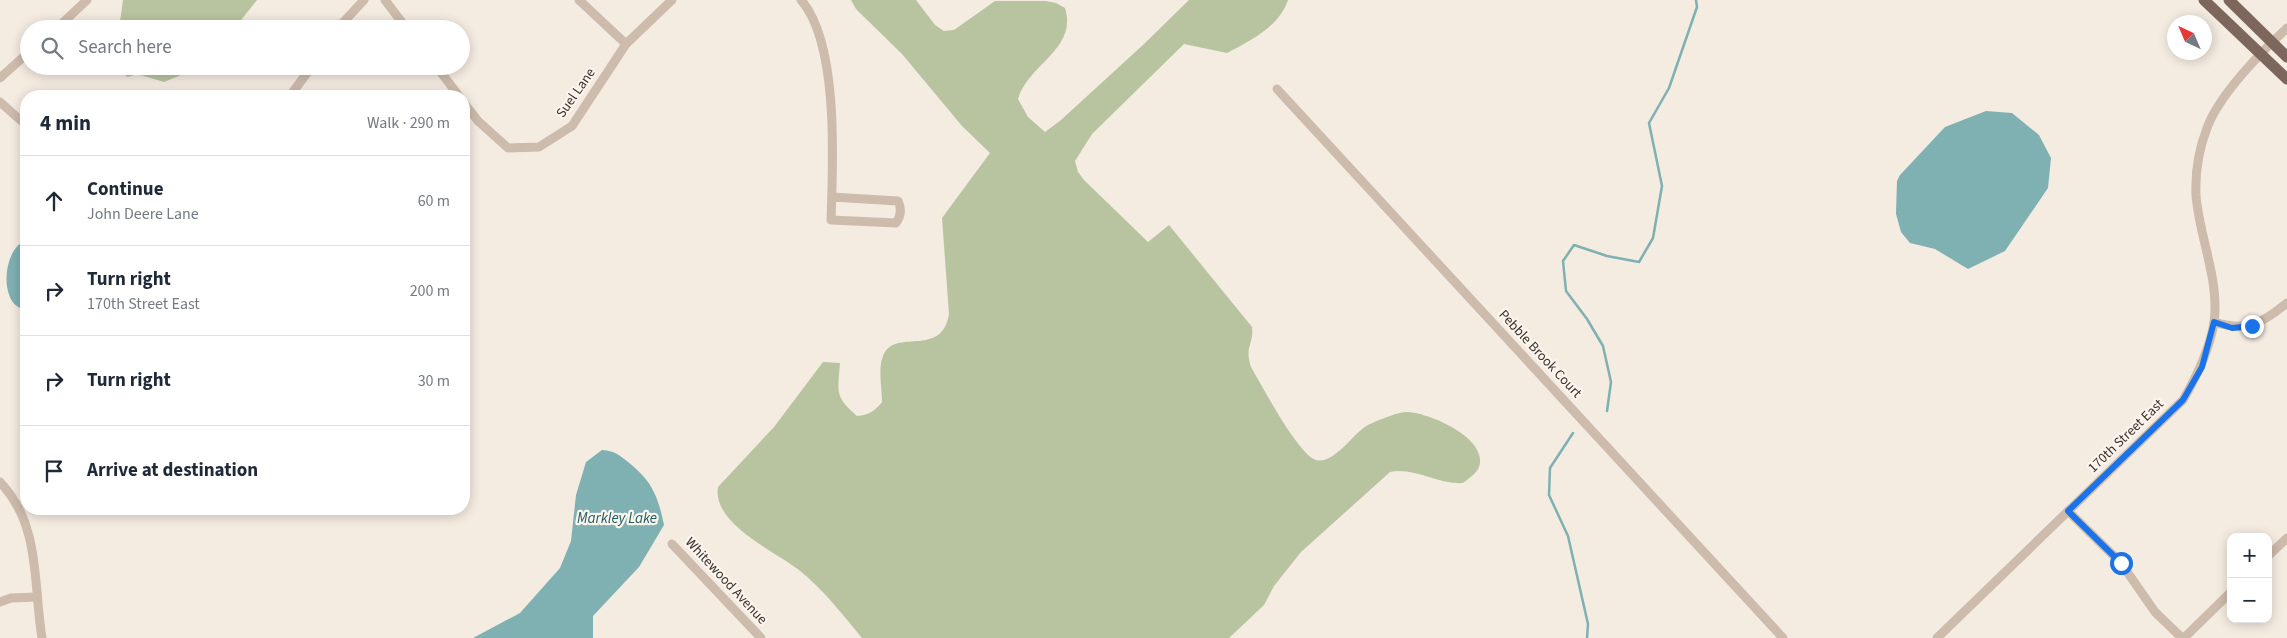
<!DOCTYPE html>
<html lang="en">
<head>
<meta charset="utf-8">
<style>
	body { margin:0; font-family:"Source Sans 3",sans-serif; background:#f6f6f7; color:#1f2937 }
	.controls { position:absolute; right:15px; bottom:15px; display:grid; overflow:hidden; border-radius:10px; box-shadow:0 2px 12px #0003 }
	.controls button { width:45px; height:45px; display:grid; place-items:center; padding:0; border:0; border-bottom:1px solid #e0e1e3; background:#fff; color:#1f2937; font:25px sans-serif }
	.compass { position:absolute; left:2167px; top:15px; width:45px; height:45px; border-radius:50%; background:#fff; box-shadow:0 2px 12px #0003; rotate:316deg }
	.stop { position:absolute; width:15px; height:15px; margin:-11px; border:4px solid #1a73e8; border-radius:50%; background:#fff }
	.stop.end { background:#1a73e8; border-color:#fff; box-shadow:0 1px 5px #0008 }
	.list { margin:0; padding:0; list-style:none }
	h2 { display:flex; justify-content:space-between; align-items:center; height:65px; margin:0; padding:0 20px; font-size:21px }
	h2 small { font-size:16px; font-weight:400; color:#747a83 }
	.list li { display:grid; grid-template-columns:32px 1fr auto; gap:15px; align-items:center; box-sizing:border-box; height:90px; padding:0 20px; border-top:1px solid #e0e1e3 }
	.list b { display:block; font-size:19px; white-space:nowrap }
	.list p { margin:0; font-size:16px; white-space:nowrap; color:#747a83 }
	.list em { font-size:16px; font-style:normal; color:#747a83 }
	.icon { flex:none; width:28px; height:28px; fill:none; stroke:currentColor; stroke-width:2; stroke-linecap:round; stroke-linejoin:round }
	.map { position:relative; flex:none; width:2287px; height:638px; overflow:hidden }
	.search { position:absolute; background:#fff; box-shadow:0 2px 12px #0003; left:20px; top:20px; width:450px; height:55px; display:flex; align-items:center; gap:12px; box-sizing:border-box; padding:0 18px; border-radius:28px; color:#747a83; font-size:19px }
	.panel { position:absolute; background:#fff; box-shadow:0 2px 12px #0003; left:20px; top:90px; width:450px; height:425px; border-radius:20px }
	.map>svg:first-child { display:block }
	.green { fill:#b8c4a0 }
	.water { fill:#7fb0b2 }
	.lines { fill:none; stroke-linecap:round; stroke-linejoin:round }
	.stream { stroke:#7fb0b2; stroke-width:2.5 }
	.minor { stroke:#cdbbac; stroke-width:9 }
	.major { stroke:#7d675c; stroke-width:11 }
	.route { stroke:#1a73e8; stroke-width:6 }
	.labels { text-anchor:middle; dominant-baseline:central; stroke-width:4.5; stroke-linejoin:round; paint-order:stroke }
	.street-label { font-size:14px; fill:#3b302b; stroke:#fbf5ee }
	.water-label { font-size:15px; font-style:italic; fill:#1f5a5e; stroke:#fbf5ee }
</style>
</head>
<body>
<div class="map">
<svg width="2287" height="638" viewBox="0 0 2287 638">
	<rect width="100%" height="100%" fill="#f4ebe1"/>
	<g class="green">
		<polygon points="123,0 257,0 234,29 119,29"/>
		<path d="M851,0h65l19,25 9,6 10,-1 41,-29h51l10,2 9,5c13,41 -38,57 -47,91l10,18 17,15 16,-12 83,-76 45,-44h99c-9,27 -38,41 -61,53l-43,-9 -92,90 -17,27 3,11 6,8 64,62 21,-17 83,102c2,18 -8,19 -1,40 11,19 47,87 65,93 18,5 38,-28 52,-35 11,-5 29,-13 40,-13 21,1 81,26 71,55 -2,6 -11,12 -16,16 -25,2 -48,-16 -73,-11l-89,80 -27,34 -10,19 -35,33h-367c-19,-23 -39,-49 -63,-68 -24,-19 -87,-46 -81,-83l56,-60 49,-65 17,1c-2,29 -6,33 17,53 12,-1 18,-5 25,-14 0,-14 -5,-38 3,-50 14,-22 57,5 64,-38l-7,-96 48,-65 -28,-27 -60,-72 -46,-45z"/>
		<polygon points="120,66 203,66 164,82 137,74 128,77 123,74"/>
	</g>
	<g class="water">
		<polygon points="1986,111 2012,113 2039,135 2051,158 2048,188 2005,251 1968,269 1935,249 1910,243 1901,232 1896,214 1897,181 1900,175 1945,127"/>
		<path d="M26,240v69c-26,0 -26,-58 0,-69z"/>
		<path d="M602,450c13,1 16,4 26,12 24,19 30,34 36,63l-25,42 -46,49v22h-120l47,-25 40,-45 11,-27 5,-46 10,-33z"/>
	</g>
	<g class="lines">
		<g class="stream">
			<polyline points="1607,411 1611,382 1603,346 1587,319 1566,291 1563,261 1574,245 1607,256 1639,262 1653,238 1662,186 1649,123 1669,88 1697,7 1696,0"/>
			<polyline points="1573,433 1550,468 1549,495 1568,536 1588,624 1587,638"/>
		</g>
		<g class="minor">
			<polyline points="385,0 407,29"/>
			<polyline points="579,0 626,44"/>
			<path d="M801,0c38,43 32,163 30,220l65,3c5,-7 6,-14 2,-22l-66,-4"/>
			<polyline points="56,29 87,0"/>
			<polyline points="337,29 364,0"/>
			<polyline points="436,66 459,96"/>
			<polyline points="0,78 29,52"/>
			<polyline points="1277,89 1783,638"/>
			<polyline points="290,96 312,66"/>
			<polyline points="0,102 26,125"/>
			<polyline points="464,103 478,121 508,148 539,147 572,126 626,44 672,0"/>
			<path d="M2214,322c33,10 47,2 73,-19"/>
			<path d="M0,482c41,43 33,101 42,156"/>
			<polyline points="2068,511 2121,563 2155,612 2182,638"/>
			<polyline points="672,544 761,638"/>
			<polyline points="2268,556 2287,538"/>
			<polyline points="0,602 11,598 37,597"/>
			<path d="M1937,638l246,-238c14,-24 26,-49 31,-77 6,-43 -15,-86 -18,-128 -1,-22 3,-46 11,-67 12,-33 54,-76 80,-100"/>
			<polyline points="2184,638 2231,592"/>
		</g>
		<g class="major">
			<polyline points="2204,0 2287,79"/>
			<polyline points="2229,0 2287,57"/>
		</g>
	</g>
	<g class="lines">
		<polyline class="route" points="2121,563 2068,511 2183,400 2202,367 2214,322 2232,328 2252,326"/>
	</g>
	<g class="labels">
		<g class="street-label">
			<text transform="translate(576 93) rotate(-55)">Suel Lane</text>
			<text transform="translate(1540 354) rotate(47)">Pebble Brook Court</text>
			<text transform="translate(2126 436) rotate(-44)">170th Street East</text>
			<text transform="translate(726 581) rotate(47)">Whitewood Avenue</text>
		</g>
		<g class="water-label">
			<text x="617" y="518">Markley Lake</text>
		</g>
	</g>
</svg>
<div class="controls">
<button>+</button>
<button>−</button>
</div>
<svg class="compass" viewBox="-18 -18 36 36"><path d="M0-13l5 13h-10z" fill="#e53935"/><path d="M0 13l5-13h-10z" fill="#747a83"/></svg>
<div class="stop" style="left:2121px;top:563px"></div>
<div class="stop end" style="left:2252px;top:326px"></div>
<div class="search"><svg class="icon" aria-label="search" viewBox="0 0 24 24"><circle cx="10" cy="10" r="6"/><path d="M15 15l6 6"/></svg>Search here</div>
<section class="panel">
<h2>4 min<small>Walk · 290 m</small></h2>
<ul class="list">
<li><svg class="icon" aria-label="ahead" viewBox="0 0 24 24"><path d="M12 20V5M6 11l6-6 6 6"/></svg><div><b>Continue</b><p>John Deere Lane</p></div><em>60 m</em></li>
<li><svg class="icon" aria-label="right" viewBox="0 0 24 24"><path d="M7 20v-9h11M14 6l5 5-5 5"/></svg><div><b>Turn right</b><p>170th Street East</p></div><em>200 m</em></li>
<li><svg class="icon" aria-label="right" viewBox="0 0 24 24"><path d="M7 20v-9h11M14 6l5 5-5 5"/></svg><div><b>Turn right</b></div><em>30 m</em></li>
<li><svg class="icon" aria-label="arrive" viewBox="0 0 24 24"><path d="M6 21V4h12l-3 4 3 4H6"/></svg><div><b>Arrive at destination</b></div></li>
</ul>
</section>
</div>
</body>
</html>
